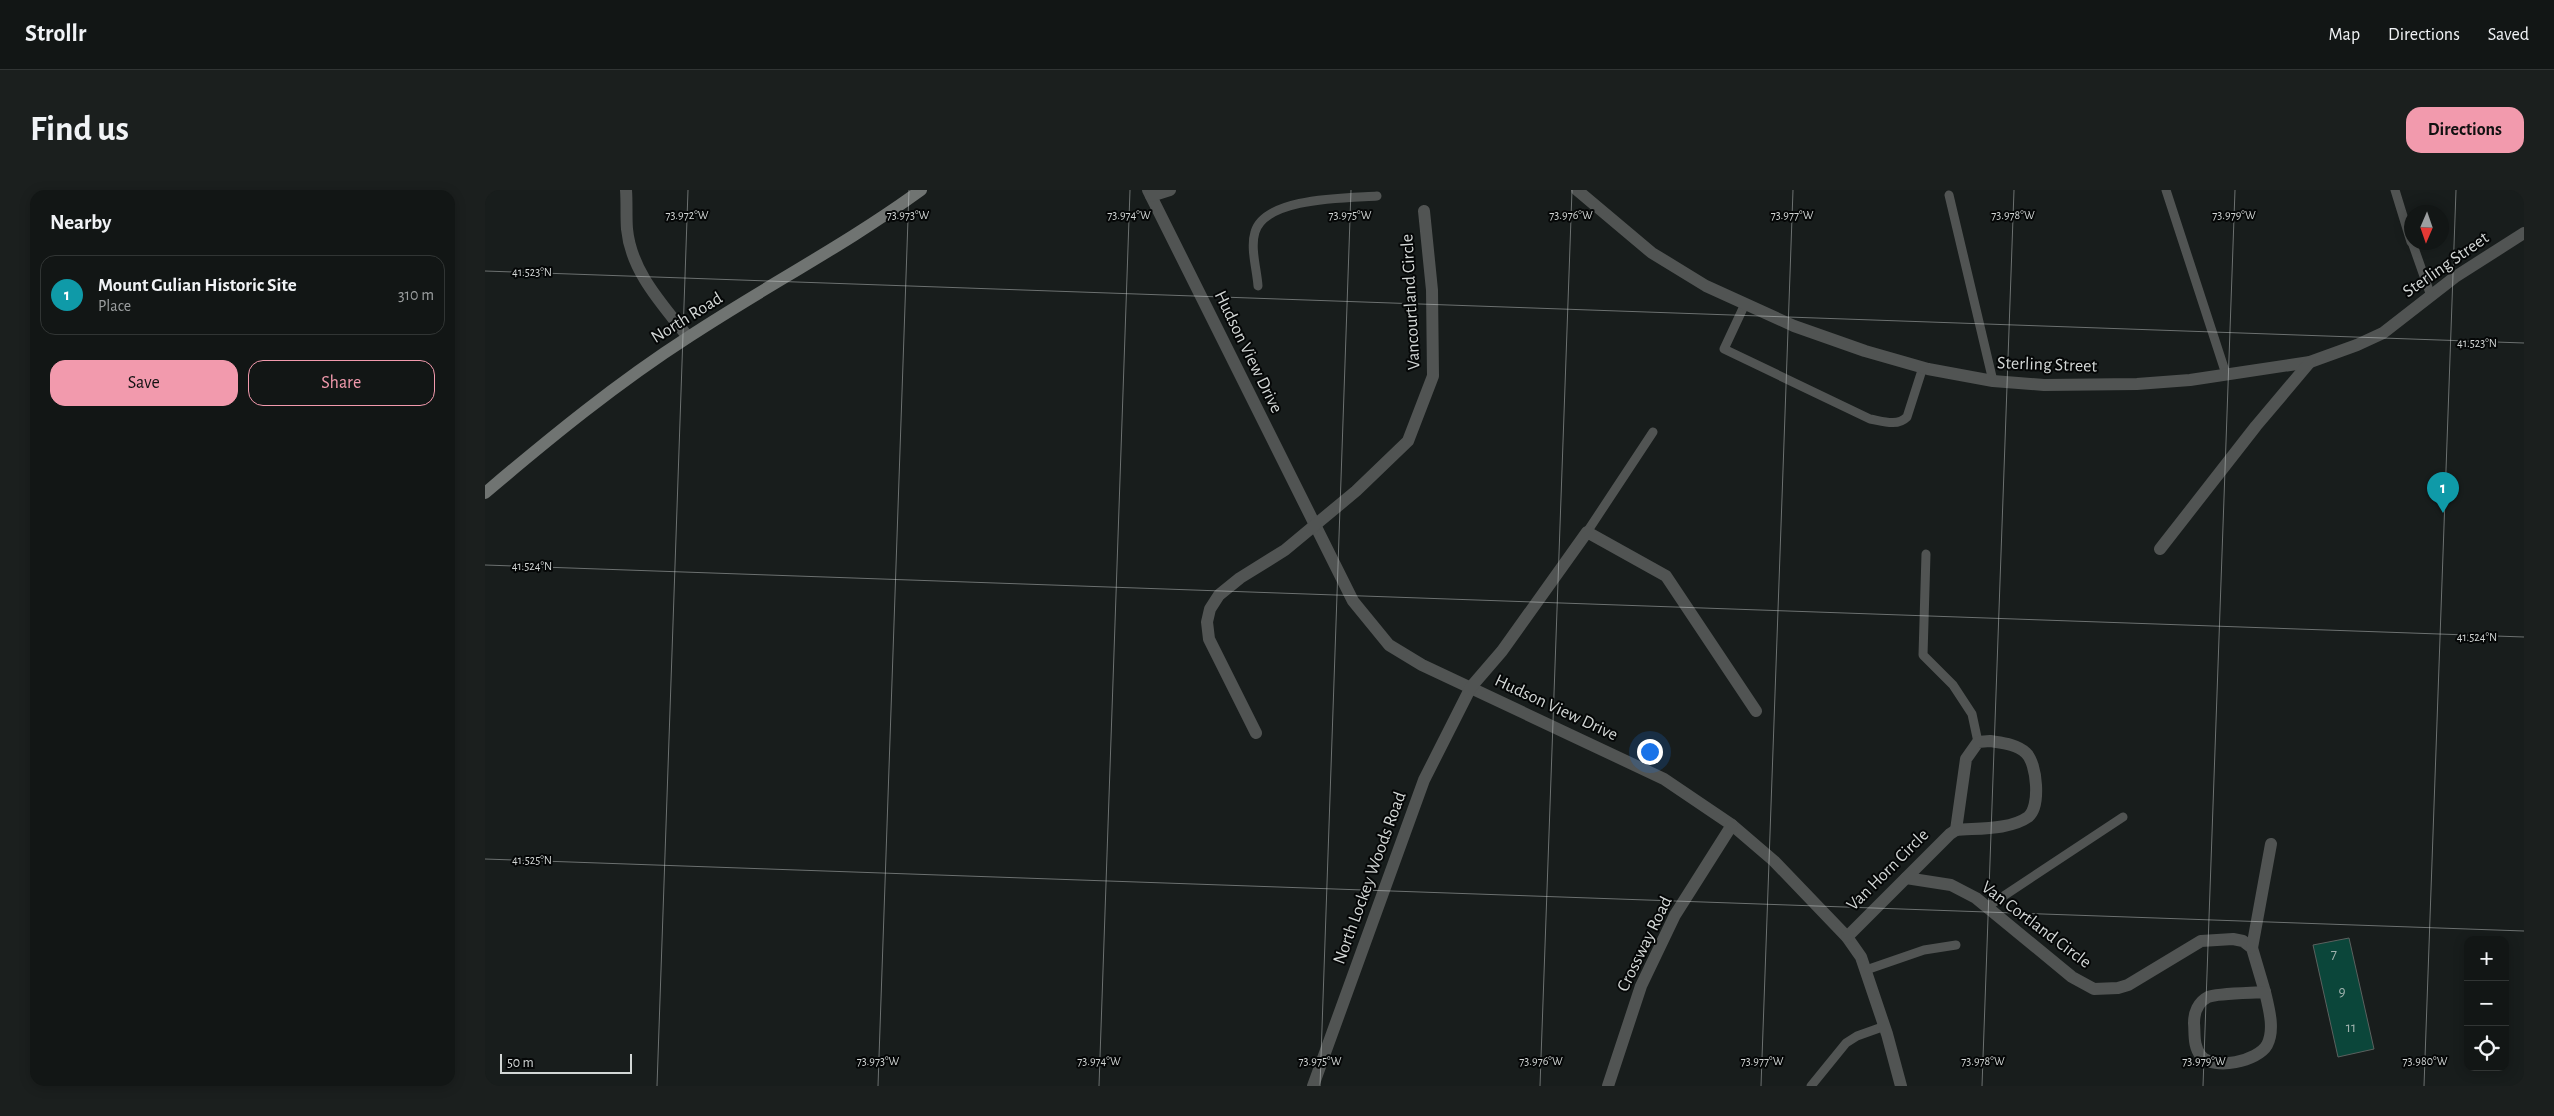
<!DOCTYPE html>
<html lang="en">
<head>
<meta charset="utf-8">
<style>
	body { margin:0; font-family:"Alegreya Sans",sans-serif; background:#1b1f1e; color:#f1f3f6 }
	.controls { position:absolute; right:15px; bottom:15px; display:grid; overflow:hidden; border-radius:10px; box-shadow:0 2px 12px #0003 }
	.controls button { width:45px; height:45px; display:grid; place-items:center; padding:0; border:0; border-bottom:1px solid #313534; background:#121615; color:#f1f3f6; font:25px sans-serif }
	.compass { position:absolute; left:1919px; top:15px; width:45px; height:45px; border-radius:50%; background:#121615; box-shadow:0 2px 12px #0003; rotate:182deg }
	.scale { position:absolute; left:15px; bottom:12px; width:132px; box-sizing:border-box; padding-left:5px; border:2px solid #d3d7d6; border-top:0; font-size:14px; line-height:18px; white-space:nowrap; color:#d3d7d6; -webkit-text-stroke:4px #050707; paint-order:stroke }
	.you { position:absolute; left:1164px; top:561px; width:18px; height:18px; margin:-12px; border:4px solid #fff; border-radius:50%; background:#1a73e8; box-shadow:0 0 0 8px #1a73e833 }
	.badge { display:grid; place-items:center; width:32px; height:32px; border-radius:50%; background:#f29aad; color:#fff; font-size:16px; font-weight:700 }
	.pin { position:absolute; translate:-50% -41px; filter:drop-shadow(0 1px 2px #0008) }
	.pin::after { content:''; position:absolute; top:26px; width:18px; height:15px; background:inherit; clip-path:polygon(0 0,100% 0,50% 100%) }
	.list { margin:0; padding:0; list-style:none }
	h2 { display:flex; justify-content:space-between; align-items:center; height:65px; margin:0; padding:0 20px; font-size:21px }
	h2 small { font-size:16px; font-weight:400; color:#9c9fa0 }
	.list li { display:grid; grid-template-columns:32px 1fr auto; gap:15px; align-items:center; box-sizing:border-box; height:80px; margin:0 10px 10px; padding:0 10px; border:1px solid #313534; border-radius:15px }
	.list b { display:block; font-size:19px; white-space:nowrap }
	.list p { margin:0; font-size:16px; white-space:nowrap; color:#9c9fa0 }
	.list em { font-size:16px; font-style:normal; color:#9c9fa0 }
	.actions { display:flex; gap:10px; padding:15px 20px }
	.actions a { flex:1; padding:11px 0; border:1px solid #f29aad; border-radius:15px; text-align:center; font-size:18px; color:#f29aad }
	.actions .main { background:#f29aad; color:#111 }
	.icon { flex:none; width:28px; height:28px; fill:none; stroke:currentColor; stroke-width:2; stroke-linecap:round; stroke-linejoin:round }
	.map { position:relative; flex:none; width:2039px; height:896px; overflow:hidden; border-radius:15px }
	header { display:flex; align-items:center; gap:30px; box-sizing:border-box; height:70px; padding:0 25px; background:#121615; border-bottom:1px solid #313534 }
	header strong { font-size:24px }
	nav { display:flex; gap:28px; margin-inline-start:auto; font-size:18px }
	.intro { display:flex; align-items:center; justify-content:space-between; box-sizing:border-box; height:120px; padding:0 30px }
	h1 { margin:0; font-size:35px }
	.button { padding:12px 22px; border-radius:15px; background:#f29aad; color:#111; font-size:18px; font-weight:700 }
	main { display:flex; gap:30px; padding:0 30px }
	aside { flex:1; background:#121615; border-radius:15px; box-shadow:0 2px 12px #0003 }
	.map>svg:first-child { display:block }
	.building { fill:#0b463a; stroke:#5b615f }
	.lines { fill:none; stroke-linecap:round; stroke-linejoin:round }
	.service { stroke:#515453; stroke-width:9 }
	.minor { stroke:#515453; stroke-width:12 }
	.secondary { stroke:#707472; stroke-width:12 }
	.ticks { fill:none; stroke:#d3d7d6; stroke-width:1; stroke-opacity:0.45 }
	.labels { text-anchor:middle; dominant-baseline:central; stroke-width:4; stroke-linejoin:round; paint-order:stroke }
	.number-label { font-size:15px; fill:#a1b3af }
	.street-label { font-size:18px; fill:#d3d7d6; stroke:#050707 }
	.ticks-label { font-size:12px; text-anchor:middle; fill:#d3d7d6; stroke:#050707; stroke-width:4; stroke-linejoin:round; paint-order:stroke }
</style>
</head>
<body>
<header>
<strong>Strollr</strong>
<nav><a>Map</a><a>Directions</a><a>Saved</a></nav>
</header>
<div class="intro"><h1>Find us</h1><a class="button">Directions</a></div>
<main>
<aside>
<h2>Nearby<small></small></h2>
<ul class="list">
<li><span class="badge" style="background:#0f9aa8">1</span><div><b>Mount Gulian Historic Site</b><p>Place</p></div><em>310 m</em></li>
</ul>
<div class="actions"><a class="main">Save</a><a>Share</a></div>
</aside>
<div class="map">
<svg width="2039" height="896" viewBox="0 0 2039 896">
	<rect width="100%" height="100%" fill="#181d1c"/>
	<polygon class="building" points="1864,748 1889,859 1853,867 1828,755"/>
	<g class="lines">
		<g class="service">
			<polyline points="1681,0 1741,184"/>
			<polyline points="1910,0 1926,52"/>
			<polyline points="1464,5 1508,191"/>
			<polyline points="1927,52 1946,106"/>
			<path d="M773,96c-1,-16 -8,-38 -3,-54 10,-35 92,-34 122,-36"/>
			<path d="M1260,114l-21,45 146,70c12,2 27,8 37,-2l16,-50"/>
			<polyline points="1102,342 1168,242"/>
			<polyline points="1441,364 1438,465 1468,495 1487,524 1493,552"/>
			<polyline points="1502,717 1638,627"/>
			<polyline points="1381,780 1439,760 1471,755"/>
			<polyline points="1326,896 1361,853 1372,846 1400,836"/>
		</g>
		<g class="minor">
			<path d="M141,0c1,13 0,26 1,39 4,43 36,76 61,108"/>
			<polyline points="663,0 868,411 904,455 937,475 1179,589 1247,635 1289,671 1362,747 1376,767 1402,844 1416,896"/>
			<polyline points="1092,0 1167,63 1221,96 1309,136 1380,161 1443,179 1508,191 1559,195 1652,194 1705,190 1825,172 1872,155 1898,143 1970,87 2039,43"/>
			<polyline points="666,6 685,0"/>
			<polyline points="1675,359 1771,236 1825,172"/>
			<polyline points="771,543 724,449 722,432 725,419 734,405 755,388 800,360 871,301 923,251 948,186 947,100 939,21"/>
			<path d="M1505,551c12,2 26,3 36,12 11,10 15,54 2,64 -18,13 -51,11 -72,13l10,-71 12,-17z"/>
			<polyline points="1421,688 1466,695 1491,708 1587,787 1609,799 1633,798 1643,795 1716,751 1748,749 1758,751 1767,758 1780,802"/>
			<polyline points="1362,747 1465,644 1471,640"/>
			<polyline points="1767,758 1786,654"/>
			<path d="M1780,802c4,17 10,38 2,53 -9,16 -53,26 -66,11 -8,-10 -6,-22 -7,-33 0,-10 4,-21 14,-26 9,-4 46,-4 57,-5z"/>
			<polyline points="828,896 939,590 986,497 1017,461 1102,342 1181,386 1271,521"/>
			<polyline points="1123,896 1156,796 1190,725 1247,635"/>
		</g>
		<path class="secondary" d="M0,303c66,-56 132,-110 205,-157 76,-50 157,-92 231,-146"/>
	</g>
	<path class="ticks" d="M0,81l2039,72M0,375l2039,72M0,669l2039,72M172,896l31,-896M393,896l31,-896M614,896l31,-896M835,896l31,-896M1055,896l32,-896M1276,896l32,-896M1497,896l32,-896M1718,896l32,-896M1939,896l32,-896"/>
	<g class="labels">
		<g class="number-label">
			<text x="1849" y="764">7</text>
			<text x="1857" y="801">9</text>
			<text x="1866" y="837">11</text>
		</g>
		<g class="street-label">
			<text transform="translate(1961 75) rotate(-35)">Sterling Street</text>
			<text transform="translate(926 112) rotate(-93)">Vancourtland Circle</text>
			<text transform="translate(202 128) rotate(-32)">North Road</text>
			<text transform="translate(763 162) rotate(64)">Hudson View Drive</text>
			<text transform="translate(1562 175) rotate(2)">Sterling Street</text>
			<text transform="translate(1071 518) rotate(25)">Hudson View Drive</text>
			<text transform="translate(1403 680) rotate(-45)">Van Horn Circle</text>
			<text transform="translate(885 688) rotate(-70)">North Lockey Woods Road</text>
			<text transform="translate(1551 735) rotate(37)">Van Cortland Circle</text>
			<text transform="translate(1160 754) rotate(-64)">Crossway Road</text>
		</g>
	</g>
	<g class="ticks-label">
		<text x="202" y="29">73.972°W</text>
		<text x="423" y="29">73.973°W</text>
		<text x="644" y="29">73.974°W</text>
		<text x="865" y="29">73.975°W</text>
		<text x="1086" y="29">73.976°W</text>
		<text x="1307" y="29">73.977°W</text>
		<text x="1528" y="29">73.978°W</text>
		<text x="1749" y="29">73.979°W</text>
		<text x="47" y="86">41.523°N</text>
		<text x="1992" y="157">41.523°N</text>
		<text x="47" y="380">41.524°N</text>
		<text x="1992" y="451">41.524°N</text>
		<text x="47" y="674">41.525°N</text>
		<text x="393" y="875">73.973°W</text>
		<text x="614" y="875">73.974°W</text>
		<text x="835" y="875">73.975°W</text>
		<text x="1056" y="875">73.976°W</text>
		<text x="1277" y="875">73.977°W</text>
		<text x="1498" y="875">73.978°W</text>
		<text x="1719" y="875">73.979°W</text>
		<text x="1940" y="875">73.980°W</text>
	</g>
</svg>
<div class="controls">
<button>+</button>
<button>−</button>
<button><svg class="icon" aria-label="locate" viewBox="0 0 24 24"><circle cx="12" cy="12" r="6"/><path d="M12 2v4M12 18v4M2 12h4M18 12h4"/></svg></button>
</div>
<svg class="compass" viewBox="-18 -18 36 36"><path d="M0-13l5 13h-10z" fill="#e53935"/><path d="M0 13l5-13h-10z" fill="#9c9fa0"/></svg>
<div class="scale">50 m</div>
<div class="you"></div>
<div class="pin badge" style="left:1958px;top:323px;background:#0f9aa8">1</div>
</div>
</main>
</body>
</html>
